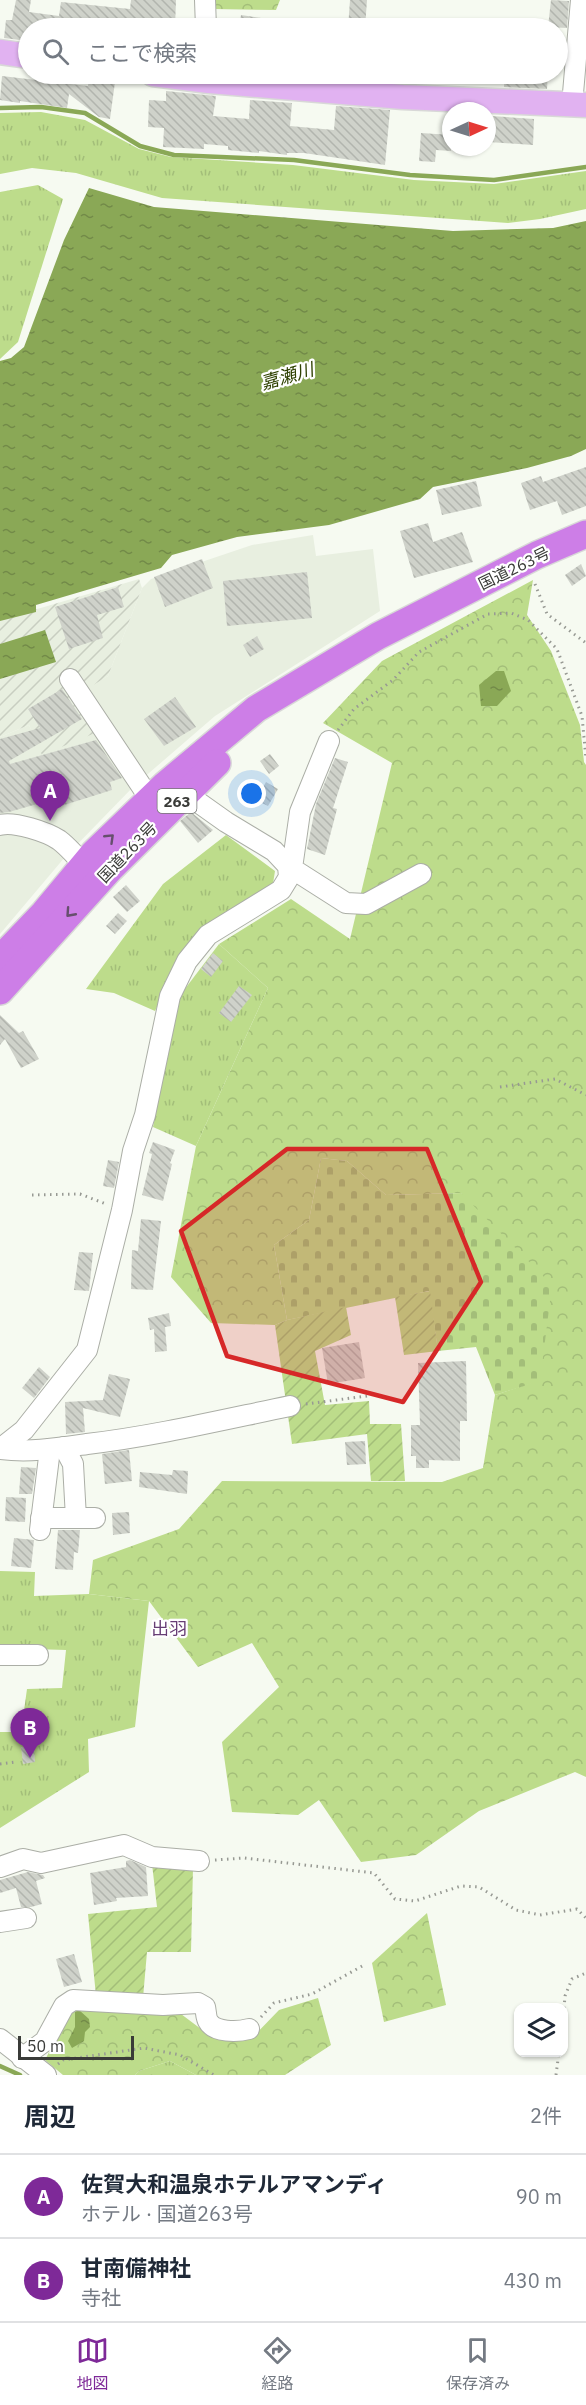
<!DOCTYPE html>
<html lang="ja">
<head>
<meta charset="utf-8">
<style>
	body { margin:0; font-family:"IBM Plex Sans","Noto Sans JP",sans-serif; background:#f2f2f3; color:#1f2937 }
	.controls { position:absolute; right:18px; bottom:18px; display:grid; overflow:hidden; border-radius:12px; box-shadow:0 2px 4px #0004 }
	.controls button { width:54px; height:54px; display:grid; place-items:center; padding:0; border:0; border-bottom:2px solid #e0e1e3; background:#fff; color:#1f2937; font:30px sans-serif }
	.compass { position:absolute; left:442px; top:102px; width:54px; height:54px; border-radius:50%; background:#fff; box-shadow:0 2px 4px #0004; rotate:86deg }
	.scale { position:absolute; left:18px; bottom:15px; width:116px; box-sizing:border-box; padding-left:6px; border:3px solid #3a3b38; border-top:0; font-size:16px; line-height:21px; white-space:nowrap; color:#3a3b38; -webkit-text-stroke:4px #fff; paint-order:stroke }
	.you { position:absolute; left:252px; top:794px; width:21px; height:21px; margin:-15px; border:4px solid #fff; border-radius:50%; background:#1a73e8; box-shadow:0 0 0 9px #1a73e833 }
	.badge { display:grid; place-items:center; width:39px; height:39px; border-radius:50%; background:#7e2998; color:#fff; font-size:20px; font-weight:700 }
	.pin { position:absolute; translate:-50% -50px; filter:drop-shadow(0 2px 3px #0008) }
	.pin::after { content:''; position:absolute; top:32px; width:21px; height:18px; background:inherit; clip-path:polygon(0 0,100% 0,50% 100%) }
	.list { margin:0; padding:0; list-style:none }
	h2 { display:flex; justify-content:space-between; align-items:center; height:78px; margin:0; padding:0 24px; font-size:26px }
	h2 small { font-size:20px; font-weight:400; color:#747a83 }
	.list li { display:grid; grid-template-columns:39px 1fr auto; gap:18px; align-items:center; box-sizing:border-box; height:84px; padding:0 24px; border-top:2px solid #e0e1e3 }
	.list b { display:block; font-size:22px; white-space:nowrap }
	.list p { margin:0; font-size:20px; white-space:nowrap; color:#747a83 }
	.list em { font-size:20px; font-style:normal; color:#747a83 }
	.icon { flex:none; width:33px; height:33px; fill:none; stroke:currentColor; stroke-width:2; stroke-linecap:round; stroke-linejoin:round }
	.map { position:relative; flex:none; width:586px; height:2075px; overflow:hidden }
	.search { position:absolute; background:#fff; box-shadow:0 2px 4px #0004; left:18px; right:18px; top:18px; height:66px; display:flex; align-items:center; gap:15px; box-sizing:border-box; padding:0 21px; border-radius:33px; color:#747a83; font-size:22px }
	.sheet { height:246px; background:#fff }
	nav { display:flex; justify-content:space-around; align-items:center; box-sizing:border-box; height:84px; border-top:2px solid #e0e1e3; background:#fff; font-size:16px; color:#747a83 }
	nav a { display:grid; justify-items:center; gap:3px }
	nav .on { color:#7e2998 }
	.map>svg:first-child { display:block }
	.built { fill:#e8efe0 }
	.industrial { fill:url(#industrial-furrows) }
	.grass { fill:url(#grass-tufts) }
	.forest { fill:url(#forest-crowns) }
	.cemetery { fill:url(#cemetery-stones) }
	.garden { fill:url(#garden-furrows) }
	.water { fill:url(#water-ripples) }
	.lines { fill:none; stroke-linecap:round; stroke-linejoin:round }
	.stream { stroke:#8aa856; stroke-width:4.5 }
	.building { fill:url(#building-back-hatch) }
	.minor-casing { stroke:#abaea6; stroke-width:22 }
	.major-casing { stroke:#d8d8d7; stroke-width:27 }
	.highway-casing { stroke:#d8d8d7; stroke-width:30 }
	.path { stroke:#979993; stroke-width:3; stroke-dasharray:1.5 4.5; stroke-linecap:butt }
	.minor { stroke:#fff; stroke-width:20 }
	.major { stroke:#e1b2f1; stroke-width:24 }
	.highway { stroke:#cd7ee7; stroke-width:27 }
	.oneway { stroke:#664f6d }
	.marked { fill:#d62828; fill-opacity:0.2; stroke:#d62828; stroke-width:4.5; stroke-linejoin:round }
	.labels { text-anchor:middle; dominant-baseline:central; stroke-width:4.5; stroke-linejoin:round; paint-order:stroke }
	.shield { fill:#fff; stroke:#757674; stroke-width:1.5 }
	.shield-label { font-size:15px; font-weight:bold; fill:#3a3b38 }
	.street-label { font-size:16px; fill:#3a3b38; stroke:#fff }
	.water-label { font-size:18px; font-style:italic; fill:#2f4102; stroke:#fff }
	.neighbourhood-label { font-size:18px; fill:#673e75; stroke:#fff }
</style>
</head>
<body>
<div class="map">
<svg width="586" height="2075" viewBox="0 0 586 2075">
	<defs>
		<pattern id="industrial-furrows" width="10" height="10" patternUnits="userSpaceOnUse" patternTransform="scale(1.5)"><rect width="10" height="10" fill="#e8efe0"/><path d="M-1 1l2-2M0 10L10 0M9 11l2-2" fill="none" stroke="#c8cec1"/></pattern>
		<pattern id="grass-tufts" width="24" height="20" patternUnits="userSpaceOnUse" patternTransform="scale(1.5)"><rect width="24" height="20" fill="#bddc8b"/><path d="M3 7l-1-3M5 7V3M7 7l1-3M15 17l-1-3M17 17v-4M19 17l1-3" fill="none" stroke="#a3be79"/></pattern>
		<pattern id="forest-crowns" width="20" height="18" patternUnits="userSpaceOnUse" patternTransform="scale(1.5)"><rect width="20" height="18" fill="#bddc8b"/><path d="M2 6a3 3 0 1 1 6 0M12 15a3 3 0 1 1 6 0" fill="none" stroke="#a3be79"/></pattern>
		<pattern id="cemetery-stones" width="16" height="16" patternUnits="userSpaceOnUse" patternTransform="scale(1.5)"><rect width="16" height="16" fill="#bddc8b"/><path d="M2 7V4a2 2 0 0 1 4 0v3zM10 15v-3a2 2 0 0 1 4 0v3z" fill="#a3be79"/></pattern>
		<pattern id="garden-furrows" width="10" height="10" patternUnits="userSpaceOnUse" patternTransform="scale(1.5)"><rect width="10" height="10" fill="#bddc8b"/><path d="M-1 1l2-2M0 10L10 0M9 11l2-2" fill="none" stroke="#a3be79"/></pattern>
		<pattern id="water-ripples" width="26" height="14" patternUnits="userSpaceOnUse" patternTransform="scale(1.5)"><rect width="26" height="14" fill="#8aa856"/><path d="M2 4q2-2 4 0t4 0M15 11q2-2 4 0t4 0" fill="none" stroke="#728a48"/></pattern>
		<pattern id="building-back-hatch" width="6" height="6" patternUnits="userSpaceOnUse" patternTransform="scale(1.5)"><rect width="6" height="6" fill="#cfd2ca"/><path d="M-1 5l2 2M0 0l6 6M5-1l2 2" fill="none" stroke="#b2b5ae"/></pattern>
	</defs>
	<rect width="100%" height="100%" fill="#f6faf1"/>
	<polygon class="built" points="313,535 316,556 373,549 380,611 215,716 134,786 65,857 0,934 0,737 29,725 43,755 85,689 108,676 142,588 151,579 252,545"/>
	<polygon class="industrial" points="139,579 142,588 108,676 85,690 100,731 42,755 29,725 0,737 0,620"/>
	<g class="grass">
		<polygon points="41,112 85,120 139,149 171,157 293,165 414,180 494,184 586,171 586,209 540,219 508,223 162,198 76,173 32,168 0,174 0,113"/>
		<polygon points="38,185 63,199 18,342 0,359 0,192"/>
		<polygon points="226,835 275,871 272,890 189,942 155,1011 114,993 86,989 163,884"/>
		<polygon points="219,944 268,988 196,1146 153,1127 178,998"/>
		<polygon points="0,1571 35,1572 34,1596 89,1594 149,1601 135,1727 88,1739 89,1772 0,1828 0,1732 21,1732 27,1689 62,1688 66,1650 0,1648"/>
		<polygon points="170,2061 196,2075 135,2075 139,2071"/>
	</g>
	<g class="forest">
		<polygon points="212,0 280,0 276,10 212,9"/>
		<polygon points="533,580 527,615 551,651 580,725 584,762 586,765 586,1777 575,1772 479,1811 416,1855 361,1862 319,1800 298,1815 232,1812 222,1742 279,1687 252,1643 198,1667 149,1601 89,1594 93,1560 179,1529 222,1481 442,1482 483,1468 495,1395 540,1380 461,1193 386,1195 347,1161 321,1158 309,1220 274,1245 287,1320 275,1325 211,1323 171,1277 196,1146 268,988 219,944 291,899 350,939 392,763 323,723 382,661"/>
		<polygon points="427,1913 446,2005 384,2022 372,1963"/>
		<polygon points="318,1998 331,2045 285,2075 196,2075 170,2061 139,2071 135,2075 63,2075 45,2060 73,2005 177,2011 213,2038 251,2039 279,2010"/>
	</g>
	<polygon class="cemetery" points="321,1158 347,1161 386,1195 461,1193 552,1285 540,1381 495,1395 476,1347 438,1351 429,1291 287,1320 274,1245 309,1220"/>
	<g class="garden">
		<polygon points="430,1291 438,1351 404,1355 395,1297"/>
		<polygon points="346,1307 351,1335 315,1351 325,1405 369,1401 370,1424 401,1424 405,1481 371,1481 367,1434 292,1444 275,1325 287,1320"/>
		<polygon points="152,1864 193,1868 191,1952 147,1952 143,1998 96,1996 88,1914 157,1907"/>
	</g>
	<g class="water">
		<polygon points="89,188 154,207 453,231 553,228 586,221 586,449 571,456 527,468 433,487 420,499 329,525 237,537 172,555 161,568 36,605 36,612 0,621 0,361 11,358 24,347 64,240"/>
		<polygon points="45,630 56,662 0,679 0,644"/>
		<polygon points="496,671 504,671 511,691 497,706 481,706 479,685"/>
		<polygon points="79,2010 89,2019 90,2027 85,2032 84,2041 72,2048 68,2041 75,2027 75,2012"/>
	</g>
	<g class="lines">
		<g class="stream">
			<polyline points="0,108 41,107 85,113 140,146 174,155 294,160 410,175 494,180 586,167"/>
			<polyline points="0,2066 20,2075"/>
		</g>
	</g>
	<g class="building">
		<polygon points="16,0 31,0 29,12 59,16 61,2 130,9 131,0 176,0 175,28 28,28 28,41 4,38 6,20 12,20"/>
		<polygon points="350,0 367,0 365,28 348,28"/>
		<polygon points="551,0 569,1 567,28 548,27"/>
		<polygon points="241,15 261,18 259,28 239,28"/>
		<polygon points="37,74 64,74 62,83 88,86 89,78 115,82 110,119 99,117 69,94 67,108 20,101 20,103 0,100 2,76 36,80"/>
		<polygon points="505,74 548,74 547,89 504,87"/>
		<polygon points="166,91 216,96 213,116 249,119 250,100 292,103 290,126 334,130 336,106 390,110 385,165 304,153 287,153 287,155 259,151 259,153 228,150 228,146 204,144 204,149 163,147 164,128 148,127 149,100 166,101"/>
		<polygon points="491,116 534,119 533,145 489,142"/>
		<polygon points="421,133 451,135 451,151 436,150 435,162 419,161"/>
		<polygon points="586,467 586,506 562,515 557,501 530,510 521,483 541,476 543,482"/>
		<polygon points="476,481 482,506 442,515 436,490"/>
		<polygon points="428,523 433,542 462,532 473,562 414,578 400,531"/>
		<polygon points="202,559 213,588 165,607 154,577"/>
		<polygon points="581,564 586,576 572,586 565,575"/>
		<polygon points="307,572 312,618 227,626 223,581"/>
		<polygon points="118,587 124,607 97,615 103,638 69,649 55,607"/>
		<polygon points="257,636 264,649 250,657 243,645"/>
		<polygon points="62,689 82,719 9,761 10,764 96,740 122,778 110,782 112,790 61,806 58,798 9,812 0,813 0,739 40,728 28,709"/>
		<polygon points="175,697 196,727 164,746 144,719"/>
		<polygon points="270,754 279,766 269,774 260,761"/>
		<polygon points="335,758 348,762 333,808 337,809 325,855 307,849 316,804"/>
		<polygon points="266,782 278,789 268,806 256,800"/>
		<polygon points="191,812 213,830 198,843 180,821"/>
		<polygon points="126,885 140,901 127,912 113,897"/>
		<polygon points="118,913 127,921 115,934 106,926"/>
		<polygon points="213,953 223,961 211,977 201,969"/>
		<polygon points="239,986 252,995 231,1022 219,1013"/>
		<polygon points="0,1015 19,1033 23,1031 39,1059 21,1068 5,1039 0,1045"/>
		<polygon points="153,1142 175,1150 170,1163 172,1164 163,1201 142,1195 152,1154 149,1153"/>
		<polygon points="108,1160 119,1162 114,1188 103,1186"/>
		<polygon points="141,1219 161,1221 153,1290 131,1289 132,1250 138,1251"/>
		<polygon points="79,1252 93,1253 89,1291 74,1290"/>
		<polygon points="169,1313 171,1326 165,1327 167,1351 155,1352 154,1329 150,1330 148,1318"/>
		<polygon points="359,1342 365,1378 328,1384 322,1348"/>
		<polygon points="466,1361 467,1421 460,1421 460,1461 429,1460 429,1468 416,1468 416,1456 411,1456 411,1425 420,1425 418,1363"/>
		<polygon points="39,1367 50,1377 34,1398 22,1388"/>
		<polygon points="109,1374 130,1379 120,1417 83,1408 85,1432 66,1434 65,1402 103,1400"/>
		<polygon points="365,1441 366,1464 347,1465 345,1442"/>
		<polygon points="129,1450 132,1481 105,1484 102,1454"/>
		<polygon points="21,1467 36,1468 32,1494 19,1494"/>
		<polygon points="173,1470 188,1471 187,1494 139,1487 140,1472 172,1475"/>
		<polygon points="6,1497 26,1498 25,1522 5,1521"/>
		<polygon points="129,1512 130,1533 113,1535 112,1513"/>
		<polygon points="58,1530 80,1530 78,1553 74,1552 73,1570 55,1569"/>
		<polygon points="14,1538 34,1540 31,1568 11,1566"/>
		<polygon points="34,1746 35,1762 23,1764 21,1747"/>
		<polygon points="130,1860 146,1867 148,1896 116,1898 117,1901 94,1905 90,1873 126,1867 126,1861"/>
		<polygon points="28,1872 43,1875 45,1878 36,1881 42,1904 31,1907 21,1907 16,1888 0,1893 0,1880"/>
		<polygon points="74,1954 82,1982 64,1987 56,1959"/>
	</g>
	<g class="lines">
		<g class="minor-casing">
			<g id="minor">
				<polyline points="205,0 206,28"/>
				<polyline points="572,105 581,0"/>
				<polyline points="70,679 150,799"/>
				<polyline points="329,741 300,812 293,861 288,866 346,903 366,904 421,874"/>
				<path d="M0,825c14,-4 47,7 59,15 12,9 24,24 33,35"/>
				<polyline points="64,1447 73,1464 76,1518"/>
				<polyline points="0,1449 24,1430 87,1350 122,1210 133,1151 145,1115 170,996 187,961 208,935 281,890 289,877 288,866 274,851 226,822 195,800 188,790"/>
				<path d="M1,1449c28,4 58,-1 86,-5 68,-8 135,-24 203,-38"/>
				<polyline points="41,1518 95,1518"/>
				<polyline points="40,1530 50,1449"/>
				<polyline points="0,1655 38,1655"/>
				<polyline points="0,1867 23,1859 41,1863 124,1845 152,1857 199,1861"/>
				<polyline points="0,1922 26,1918"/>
				<polyline points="0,2039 46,2075"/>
				<path d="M22,2058l23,-17 19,-35 9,-6 90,5 35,-2 7,4c1,4 1,11 3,14 6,12 30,11 41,8"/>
			</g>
		</g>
		<g class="major-casing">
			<g id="major">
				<polyline points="0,52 28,56"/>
				<polyline points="153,74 209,81 403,97 586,105"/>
			</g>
		</g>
		<g class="highway-casing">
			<g id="highway">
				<polyline points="0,959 44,913 94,853 165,785 256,709 378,636 537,555 586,534"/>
				<polyline points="0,991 110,869 217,763"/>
			</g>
		</g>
		<g class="path">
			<polyline points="535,584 547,614 586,643"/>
			<polyline points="338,730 354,709 393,680 419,652 488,614 511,613 528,620 557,649 582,716 586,759"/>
			<polyline points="500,1087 555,1079 586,1095"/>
			<polyline points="32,1195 80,1194 106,1204"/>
			<polyline points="306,1404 367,1396"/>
			<polyline points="0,1764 15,1762"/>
			<polyline points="215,1860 244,1858 374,1873 395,1899 415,1901 461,1886 479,1887 516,1910 540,1915 577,1909 586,1918"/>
			<polyline points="564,2008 565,1996 572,1979 586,1973"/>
			<polyline points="261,2017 274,2003 312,1994 364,1965"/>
			<polyline points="58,2064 63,2060 144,2048 180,2055 214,2075"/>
			<polyline points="556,2075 559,2052"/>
		</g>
		<use href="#minor" class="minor"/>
		<use href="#major" class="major"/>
		<use href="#highway" class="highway"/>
	</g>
	<defs><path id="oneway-chevron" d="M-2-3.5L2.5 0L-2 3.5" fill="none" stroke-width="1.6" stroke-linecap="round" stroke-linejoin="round" transform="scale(1.5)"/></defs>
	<g class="oneway">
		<use href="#oneway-chevron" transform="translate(110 838) rotate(-44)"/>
		<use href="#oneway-chevron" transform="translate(70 913) rotate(132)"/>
	</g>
	<path class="marked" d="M287,1149h140l54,133 -78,120 -176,-46 -46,-125z"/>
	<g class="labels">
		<rect class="shield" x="157.5" y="789" width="39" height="24" rx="4.5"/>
		<g class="shield-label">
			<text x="177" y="801">263</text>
		</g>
		<g class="street-label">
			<text transform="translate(514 568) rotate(-26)">国道263号</text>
			<text transform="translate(127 852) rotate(-46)">国道263号</text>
		</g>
		<g class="water-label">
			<text transform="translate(287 376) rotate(-16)">嘉瀬川</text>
		</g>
		<g class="neighbourhood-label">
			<text x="169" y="1628">出羽</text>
		</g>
	</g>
</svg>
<div class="controls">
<button><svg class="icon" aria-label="layers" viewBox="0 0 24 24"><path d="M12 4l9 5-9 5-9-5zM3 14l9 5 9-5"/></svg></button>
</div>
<svg class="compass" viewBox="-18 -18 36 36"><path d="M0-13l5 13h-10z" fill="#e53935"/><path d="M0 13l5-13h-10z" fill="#747a83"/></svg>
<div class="scale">50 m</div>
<div class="you"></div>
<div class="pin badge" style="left:50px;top:821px">A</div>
<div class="pin badge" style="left:30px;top:1758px">B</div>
<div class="search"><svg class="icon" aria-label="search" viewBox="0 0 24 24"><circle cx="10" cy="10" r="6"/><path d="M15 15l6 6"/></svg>ここで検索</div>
</div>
<section class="sheet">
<h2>周辺<small>2件</small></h2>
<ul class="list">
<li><span class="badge">A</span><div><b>佐賀大和温泉ホテルアマンディ</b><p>ホテル · 国道263号</p></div><em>90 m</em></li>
<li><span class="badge">B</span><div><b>甘南備神社</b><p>寺社</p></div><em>430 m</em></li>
</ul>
</section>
<nav>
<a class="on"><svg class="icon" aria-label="map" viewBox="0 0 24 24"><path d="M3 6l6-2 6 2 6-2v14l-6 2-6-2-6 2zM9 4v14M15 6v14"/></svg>地図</a>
<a><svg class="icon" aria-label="directions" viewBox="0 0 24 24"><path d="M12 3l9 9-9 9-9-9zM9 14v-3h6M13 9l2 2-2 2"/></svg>経路</a>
<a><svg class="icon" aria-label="saved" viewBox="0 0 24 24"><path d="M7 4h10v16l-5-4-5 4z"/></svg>保存済み</a>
</nav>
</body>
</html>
